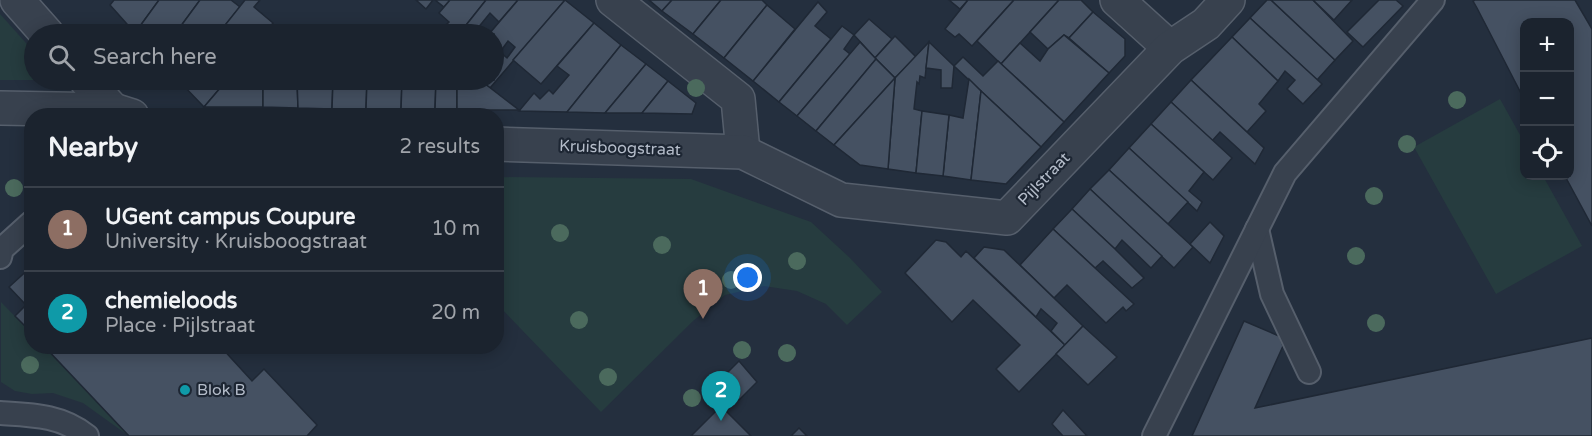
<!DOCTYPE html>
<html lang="en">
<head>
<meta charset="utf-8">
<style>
	body { margin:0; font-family:"Varela Round",sans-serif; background:#282f3a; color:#f1f3f6 }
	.controls { position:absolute; right:18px; top:18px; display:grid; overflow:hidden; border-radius:12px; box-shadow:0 3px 15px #0003 }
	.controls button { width:54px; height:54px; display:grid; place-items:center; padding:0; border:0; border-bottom:2px solid #39404a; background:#1b232e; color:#f1f3f6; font:30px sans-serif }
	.you { position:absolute; left:748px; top:278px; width:21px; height:21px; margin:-15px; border:4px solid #fff; border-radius:50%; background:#1a73e8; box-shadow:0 0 0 9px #1a73e833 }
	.badge { display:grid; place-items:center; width:39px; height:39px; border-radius:50%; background:#8ab4f8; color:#fff; font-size:20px; font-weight:700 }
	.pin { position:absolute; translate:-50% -50px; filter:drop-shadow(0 2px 3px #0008) }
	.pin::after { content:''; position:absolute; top:32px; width:21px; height:18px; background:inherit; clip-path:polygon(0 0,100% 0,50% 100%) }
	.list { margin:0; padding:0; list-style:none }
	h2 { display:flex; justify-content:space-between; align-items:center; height:78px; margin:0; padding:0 24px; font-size:26px }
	h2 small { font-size:20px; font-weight:400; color:#a0a4aa }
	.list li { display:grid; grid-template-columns:39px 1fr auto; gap:18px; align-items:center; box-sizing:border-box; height:84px; padding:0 24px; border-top:2px solid #39404a }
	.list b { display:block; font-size:22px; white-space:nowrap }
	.list p { margin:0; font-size:20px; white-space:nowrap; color:#a0a4aa }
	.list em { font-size:20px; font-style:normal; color:#a0a4aa }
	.icon { flex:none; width:33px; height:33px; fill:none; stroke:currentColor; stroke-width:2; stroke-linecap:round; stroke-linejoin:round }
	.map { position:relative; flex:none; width:1592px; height:436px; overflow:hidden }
	.search { position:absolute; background:#1b232e; box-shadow:0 3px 15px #0003; left:24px; top:24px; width:480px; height:66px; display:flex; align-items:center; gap:15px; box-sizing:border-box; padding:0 21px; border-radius:33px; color:#a0a4aa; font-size:22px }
	.panel { position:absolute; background:#1b232e; box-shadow:0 3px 15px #0003; left:24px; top:108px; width:480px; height:246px; border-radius:24px }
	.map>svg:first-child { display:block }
	.green { fill:#263c3f }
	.building { fill:#455162; stroke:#1f2835; stroke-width:1.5; fill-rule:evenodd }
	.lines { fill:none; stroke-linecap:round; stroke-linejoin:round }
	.lane-casing { stroke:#565f6c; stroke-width:26 }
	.street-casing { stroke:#565f6c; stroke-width:36 }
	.lane { stroke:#38414e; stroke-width:22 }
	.street { stroke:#38414e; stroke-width:33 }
	.tree { fill:#4b6a5d }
	.culture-dot { fill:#0f9aa8; stroke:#1d2633; stroke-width:2 }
	.labels { text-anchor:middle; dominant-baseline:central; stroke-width:4.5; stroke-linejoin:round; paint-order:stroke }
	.street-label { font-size:16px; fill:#b4bcc9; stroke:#1d2633 }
	.poi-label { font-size:16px; fill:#b4bcc9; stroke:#1d2633; text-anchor:start }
</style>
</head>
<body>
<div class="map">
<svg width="1592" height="436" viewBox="0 0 1592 436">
	<rect width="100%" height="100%" fill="#242f3e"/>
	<g class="green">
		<polygon points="0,14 34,52 34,80 52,80 0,80"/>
		<polygon points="1500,99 1524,142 1524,176 1543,176 1582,246 1496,294 1414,147"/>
		<polygon points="497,177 691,179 811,222 850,258 882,292 847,325 826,304 797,291 764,286 725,295 693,321 601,412 497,304"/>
		<polygon points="1,302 31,333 32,346 44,347 129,436 83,403 53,393 32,394 15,391 1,382"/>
	</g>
	<g class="building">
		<polygon points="114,0 159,0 135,33 110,5"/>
		<polygon points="159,0 200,0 175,34 137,34 135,33"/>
		<polygon points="200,0 231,0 240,7 218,34 175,34"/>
		<polygon points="245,0 260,0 254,7 273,23 264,34 218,34"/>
		<polygon points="416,0 433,0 426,9"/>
		<polygon points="435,0 450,0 444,7"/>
		<polygon points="450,0 486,0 459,34 446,25 449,22 439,13"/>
		<polygon points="486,0 518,0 499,22 490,13 473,34 459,34"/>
		<path d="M518,0h47l-75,88 -10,-8h14v-46h-5zM508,41l7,6 -8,11 -7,-6z"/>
		<polygon points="565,0 594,23 541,84 513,60"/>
		<polygon points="649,0 672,0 662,11"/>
		<polygon points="672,0 721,0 693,34 662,11"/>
		<polygon points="721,0 762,0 767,5 724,58 693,34"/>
		<polygon points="949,0 968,0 960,9"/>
		<polygon points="968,0 1014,0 972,46 959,34 955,37 945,29"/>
		<polygon points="1014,0 1059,0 1001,64 977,41"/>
		<polygon points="1059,0 1081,0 1093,12 1069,38 1064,35 1048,49 1030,32"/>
		<polygon points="1267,0 1271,0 1335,60 1317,80 1250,18"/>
		<polygon points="1271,0 1313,0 1353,41 1335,60"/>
		<polygon points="1313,0 1352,0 1334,20"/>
		<polygon points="1379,0 1396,0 1403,6 1363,47 1347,32"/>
		<polygon points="1475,0 1575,0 1592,29 1592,226 1565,176 1570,176 1570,22 1524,22 1524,99 1477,8 1473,1"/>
		<polygon points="818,2 827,12 815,26 831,39 779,102 753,81"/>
		<polygon points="767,5 795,29 753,81 724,58"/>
		<polygon points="1093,12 1125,39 1125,56 1109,73 1069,38"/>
		<polygon points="1250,18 1322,84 1303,104 1287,89 1295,80 1285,71 1278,81 1232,37"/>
		<polygon points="869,19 892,39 875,58 854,35"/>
		<polygon points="594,23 621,45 567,112 519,111 534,93 540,99 549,90 553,94 569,75 557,66"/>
		<polygon points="842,26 854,35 844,49 850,54 797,116 779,102"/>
		<polygon points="1064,35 1109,73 1064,122 1001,64 1020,43 1040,61 1048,49"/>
		<polygon points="895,36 916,57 895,78 875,58"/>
		<polygon points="1232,37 1278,81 1259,104 1266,111 1247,132 1191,80"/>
		<polygon points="860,42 876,59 816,131 797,116"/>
		<polygon points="929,42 925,78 920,76 919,84 917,82 914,109 922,111 916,173 888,169 895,78"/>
		<polygon points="929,42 954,66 952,88 941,88 941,70 926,68"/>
		<polygon points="621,45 646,64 605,113 567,112"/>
		<polygon points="963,57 983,76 998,61 1064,122 1041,147 954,66"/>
		<polygon points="876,59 895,78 834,145 816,131"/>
		<polygon points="646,64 668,81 642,113 605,113"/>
		<polygon points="895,78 888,169 860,165 834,145"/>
		<polygon points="969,79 981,91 971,180 943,176 949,115 963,118"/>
		<polygon points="182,80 227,80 204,107 180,82"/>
		<polygon points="227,80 263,80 263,107 204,107"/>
		<polygon points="263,80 297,80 298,108 263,107"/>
		<polygon points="297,80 333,80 332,109 298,108"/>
		<polygon points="333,80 367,80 366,109 332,109"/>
		<polygon points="367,80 402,80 401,110 366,109"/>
		<polygon points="402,80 436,80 435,110 401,110"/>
		<polygon points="436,80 457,80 457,110 435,110"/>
		<polygon points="457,80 480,80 519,110 457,110"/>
		<polygon points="1191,80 1264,148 1255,164 1220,132 1212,141 1171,102"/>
		<polygon points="668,81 696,103 692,114 642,113"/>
		<polygon points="981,91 1041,147 1006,184 971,180"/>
		<polygon points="1171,102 1232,158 1213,180 1151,124"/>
		<polygon points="922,111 949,115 943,176 916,173"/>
		<polygon points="1151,124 1204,172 1189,191 1202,202 1197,211 1129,148"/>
		<polygon points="1129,148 1188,202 1168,224 1109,170"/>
		<polygon points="1109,170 1193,247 1174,268 1090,189"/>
		<polygon points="1090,189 1162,256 1151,268 1122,240 1115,249 1072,209"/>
		<polygon points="1072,209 1115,249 1144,278 1132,288 1103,261 1095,268 1053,229"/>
		<polygon points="1210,222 1224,236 1210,263 1190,244"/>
		<polygon points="1053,229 1095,268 1134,304 1126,311 1123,307 1106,323 1067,285 1054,298 1020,265"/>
		<polygon points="936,240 946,242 961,257 966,251 1065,345 1019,392 996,369 1020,345 973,300 952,322 905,273"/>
		<polygon points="984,247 1004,250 1083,326 1065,345 1051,331 1057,323 1041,309 1036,317 974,258"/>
		<polygon points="32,266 32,333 15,316 26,305 9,287"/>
		<polygon points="1244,321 1279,336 1283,346 1255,408 1592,338 1592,436 1192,436"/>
		<polygon points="1083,326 1117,357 1088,385 1056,354"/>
		<polygon points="44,346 220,346 252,381 264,369 317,425 307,436 129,436"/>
		<polygon points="739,361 757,382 739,400 720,380"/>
		<polygon points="721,406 751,436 691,436"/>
		<polygon points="1063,410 1087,436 1063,436 1052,424"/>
		<polygon points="799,428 807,436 791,436"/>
	</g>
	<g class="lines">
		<g class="lane-casing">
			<g id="lane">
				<polyline points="1257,229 1272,294 1309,372"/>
				<polyline points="0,257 2,249 32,222"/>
				<path d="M0,413c32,2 61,2 87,23"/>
				<polyline points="1154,436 1285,173 1433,0"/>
			</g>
		</g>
		<g class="street-casing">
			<g id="street">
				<polyline points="17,0 47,34"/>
				<polyline points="613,0 738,99 743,152"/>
				<polyline points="1117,0 1170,48"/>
				<polyline points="86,80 113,110"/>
				<polyline points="0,108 113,110 132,116"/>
				<polyline points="496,144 743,152 841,200 1007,218 1170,48 1206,24 1228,0"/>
			</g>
		</g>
		<use href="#lane" class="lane"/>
		<use href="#street" class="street"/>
	</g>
	<g class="tree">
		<circle cx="696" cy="88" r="9"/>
		<circle cx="1457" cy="100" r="9"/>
		<circle cx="1407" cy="144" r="9"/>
		<circle cx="14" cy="188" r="9"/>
		<circle cx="1374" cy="196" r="9"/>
		<circle cx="560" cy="233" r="9"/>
		<circle cx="662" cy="245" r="9"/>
		<circle cx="1356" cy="256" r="9"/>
		<circle cx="797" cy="261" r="9"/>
		<circle cx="731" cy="280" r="9"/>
		<circle cx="579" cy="320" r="9"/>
		<circle cx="1376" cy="323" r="9"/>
		<circle cx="742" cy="350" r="9"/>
		<circle cx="787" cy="353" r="9"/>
		<circle cx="30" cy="365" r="9"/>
		<circle cx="608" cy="377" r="9"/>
		<circle cx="692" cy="398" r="9"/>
	</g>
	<circle class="culture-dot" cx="185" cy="390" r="6"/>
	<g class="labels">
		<g class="street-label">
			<text transform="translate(620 148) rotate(2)">Kruisboogstraat</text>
			<text transform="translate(1044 179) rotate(-46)">Pijlstraat</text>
		</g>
		<g class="poi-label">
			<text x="197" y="390">Blok B</text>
		</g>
	</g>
</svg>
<div class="controls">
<button>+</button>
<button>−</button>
<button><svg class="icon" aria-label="locate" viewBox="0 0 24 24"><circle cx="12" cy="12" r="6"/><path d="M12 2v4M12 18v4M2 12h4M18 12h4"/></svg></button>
</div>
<div class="you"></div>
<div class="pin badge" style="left:703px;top:319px;background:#8d6e63">1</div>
<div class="pin badge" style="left:721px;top:421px;background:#0f9aa8">2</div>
<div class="search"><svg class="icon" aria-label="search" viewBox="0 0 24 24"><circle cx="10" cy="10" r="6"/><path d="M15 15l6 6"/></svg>Search here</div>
<section class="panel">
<h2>Nearby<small>2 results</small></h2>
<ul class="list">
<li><span class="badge" style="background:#8d6e63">1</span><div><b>UGent campus Coupure</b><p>University · Kruisboogstraat</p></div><em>10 m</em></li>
<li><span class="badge" style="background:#0f9aa8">2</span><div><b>chemieloods</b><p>Place · Pijlstraat</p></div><em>20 m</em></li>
</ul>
</section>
</div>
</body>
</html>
